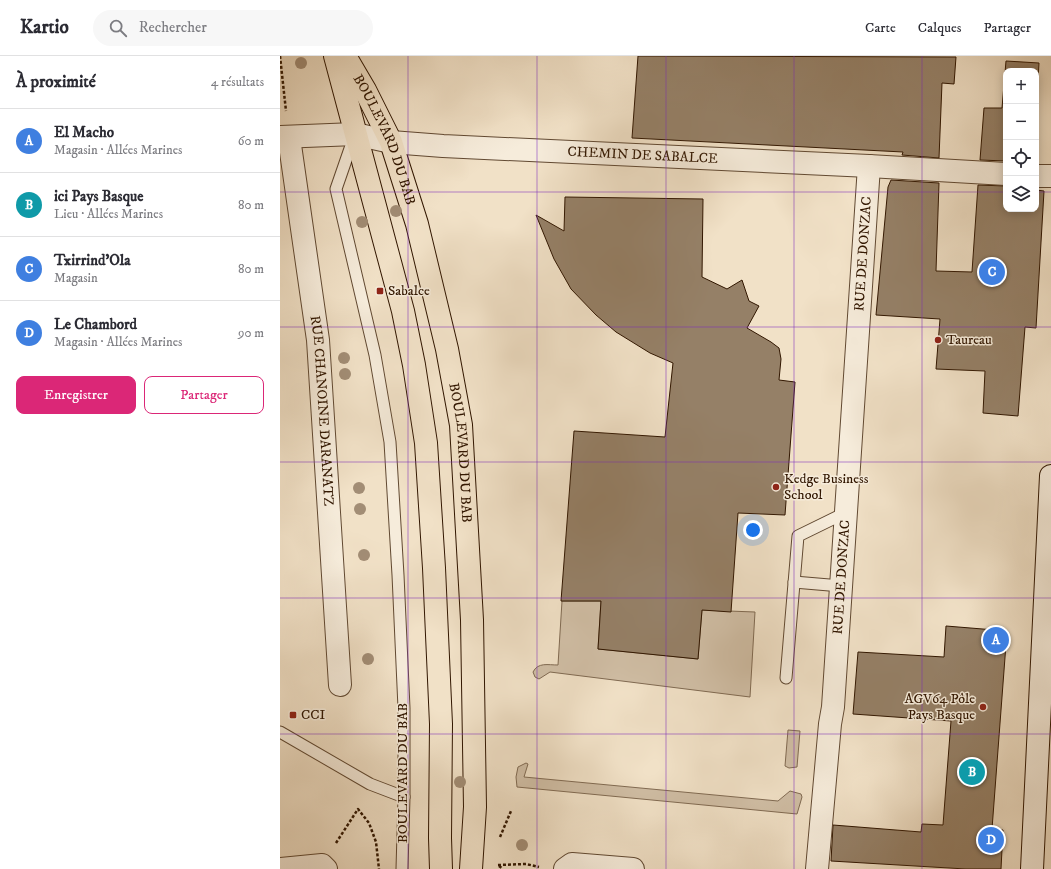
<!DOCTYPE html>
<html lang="fr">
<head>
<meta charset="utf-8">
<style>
	body { margin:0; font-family:"IM FELL DW Pica",serif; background:#f7f7f7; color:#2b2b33 }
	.controls { position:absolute; right:12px; top:12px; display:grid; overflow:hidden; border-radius:8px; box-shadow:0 2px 10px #0003 }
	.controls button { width:36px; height:36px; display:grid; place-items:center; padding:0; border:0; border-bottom:1px solid #e1e1e2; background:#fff; color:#2b2b33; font:20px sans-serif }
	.you { position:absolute; left:473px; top:474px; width:14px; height:14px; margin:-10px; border:3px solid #fff; border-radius:50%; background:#1a73e8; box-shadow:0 0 0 6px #1a73e833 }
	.badge { display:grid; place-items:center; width:26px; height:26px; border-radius:50%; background:#db2777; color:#fff; font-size:13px; font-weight:700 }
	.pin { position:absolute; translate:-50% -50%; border:2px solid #fff; box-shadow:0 1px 4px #0006 }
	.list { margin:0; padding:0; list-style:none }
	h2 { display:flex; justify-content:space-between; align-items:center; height:52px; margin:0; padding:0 16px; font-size:17px }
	h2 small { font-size:13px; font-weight:400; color:#7c7c81 }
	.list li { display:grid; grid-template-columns:26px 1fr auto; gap:12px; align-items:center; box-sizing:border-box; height:64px; padding:0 16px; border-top:1px solid #e1e1e2 }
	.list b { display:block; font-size:15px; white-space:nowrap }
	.list p { margin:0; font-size:13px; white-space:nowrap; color:#7c7c81 }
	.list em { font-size:13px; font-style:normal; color:#7c7c81 }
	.actions { display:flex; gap:8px; padding:12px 16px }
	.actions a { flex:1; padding:9px 0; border:1px solid #db2777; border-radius:8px; text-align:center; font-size:14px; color:#db2777 }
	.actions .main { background:#db2777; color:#fff }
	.icon { flex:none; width:22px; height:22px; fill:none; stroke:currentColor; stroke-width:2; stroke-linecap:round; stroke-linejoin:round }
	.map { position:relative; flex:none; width:771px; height:813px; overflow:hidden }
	header { display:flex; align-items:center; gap:24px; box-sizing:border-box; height:56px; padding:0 20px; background:#fff; border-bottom:1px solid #e1e1e2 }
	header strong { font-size:19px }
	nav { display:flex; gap:22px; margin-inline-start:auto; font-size:14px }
	.search { width:280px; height:36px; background:#f7f7f7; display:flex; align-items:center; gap:10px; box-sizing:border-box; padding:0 14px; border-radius:22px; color:#7c7c81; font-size:15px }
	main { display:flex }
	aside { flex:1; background:#fff }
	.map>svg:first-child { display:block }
	.green { fill:#d0bea5; stroke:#806a52 }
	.building { fill:#958067; stroke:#311600 }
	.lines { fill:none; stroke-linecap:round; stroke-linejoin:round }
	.lane-casing { stroke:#614932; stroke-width:13 }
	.street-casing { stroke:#614932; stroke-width:24 }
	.secondary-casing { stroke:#311600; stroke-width:24 }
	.primary-casing { stroke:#311600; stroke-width:24 }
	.path { stroke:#311600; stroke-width:2.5; stroke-dasharray:3 2; stroke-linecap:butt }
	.lane { stroke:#f6ecdb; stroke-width:11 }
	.street { stroke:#f6ecdb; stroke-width:22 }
	.secondary { stroke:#f6ecdb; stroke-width:22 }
	.primary { stroke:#f1e1c7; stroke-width:22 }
	.tree { fill:#a28d75 }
	.grid { fill:none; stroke:#7b2cbf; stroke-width:1; stroke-opacity:0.55 }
	.poi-dot { fill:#8f2418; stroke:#f6ecdb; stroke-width:1.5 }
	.labels { text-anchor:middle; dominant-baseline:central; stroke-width:3; stroke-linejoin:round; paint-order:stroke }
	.street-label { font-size:14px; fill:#311600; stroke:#f6ecdb }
	.poi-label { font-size:14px; fill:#311600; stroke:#f6ecdb; text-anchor:start }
</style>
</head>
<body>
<header>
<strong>Kartio</strong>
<div class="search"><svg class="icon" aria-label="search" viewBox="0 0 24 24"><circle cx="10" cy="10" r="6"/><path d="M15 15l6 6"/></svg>Rechercher</div>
<nav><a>Carte</a><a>Calques</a><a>Partager</a></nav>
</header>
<main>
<aside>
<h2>À proximité<small>4 résultats</small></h2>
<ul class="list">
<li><span class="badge" style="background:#3f7fe0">A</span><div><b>El Macho</b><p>Magasin · Allées Marines</p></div><em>60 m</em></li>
<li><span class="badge" style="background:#0f9aa8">B</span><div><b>ici Pays Basque</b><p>Lieu · Allées Marines</p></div><em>80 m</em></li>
<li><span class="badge" style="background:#3f7fe0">C</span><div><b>Txirrind'Ola</b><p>Magasin</p></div><em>80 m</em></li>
<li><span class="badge" style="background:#3f7fe0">D</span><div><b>Le Chambord</b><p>Magasin · Allées Marines</p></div><em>90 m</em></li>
</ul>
<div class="actions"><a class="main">Enregistrer</a><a>Partager</a></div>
</aside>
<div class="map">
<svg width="771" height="813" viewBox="0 0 771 813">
	<rect width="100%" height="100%" fill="#f1e1c7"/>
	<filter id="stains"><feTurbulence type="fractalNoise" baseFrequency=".005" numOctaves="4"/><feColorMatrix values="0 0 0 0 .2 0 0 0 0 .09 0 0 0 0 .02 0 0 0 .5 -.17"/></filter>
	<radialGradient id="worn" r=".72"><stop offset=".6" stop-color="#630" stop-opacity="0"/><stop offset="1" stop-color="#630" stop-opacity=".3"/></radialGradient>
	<g class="green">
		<path d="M282,545h39l-3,48 100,10 4,-49 53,2 -5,85 -200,-25 -11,7 -4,-2 -2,-5c5,-10 15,-7 25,-7z"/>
		<polygon points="508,674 520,675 517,711 509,712 505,710"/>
		<polygon points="246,707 248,708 244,721 498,745 510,735 521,738 522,741 517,758 237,731 236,721 238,711"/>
	</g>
	<g class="building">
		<polygon points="358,0 676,1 674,28 662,27 659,102 622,99 623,96 352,82"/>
		<polygon points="726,5 759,7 756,57 756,15 726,15 726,105 700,104 704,52 722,52"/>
		<polygon points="611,124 659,127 656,215 692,216 698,129 726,130 726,153 756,153 756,134 764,135 756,272 745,271 738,360 703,357 705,315 656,313 660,263 596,259 608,131"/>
		<polygon points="285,141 423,143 422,221 447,233 462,224 469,245 479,250 467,272 491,286 499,292 501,303 499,324 515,326 505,459 458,457 451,556 422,554 418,603 318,593 321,545 281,545 294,375 385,381 393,307 370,297 336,276 316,259 291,233 274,203 256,159 284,175"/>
		<polygon points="666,570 727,575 712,773 723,774 721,813 686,813 551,805 553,769 641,776 642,768 663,769 671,665 573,658 578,596 664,601"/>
	</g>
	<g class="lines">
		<g class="lane-casing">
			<g id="lane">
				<polyline points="74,81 56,133 95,299 110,386 118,519 124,652 124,741 122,813"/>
				<polyline points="514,526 561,530"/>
				<polyline points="506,622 518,480 565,457"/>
				<polyline points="0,676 90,728 124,741"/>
			</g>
		</g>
		<g class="street-casing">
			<g id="street">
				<path id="s1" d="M0,81l75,-3 36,8 52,4 426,20 137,8"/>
				<path id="s2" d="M9,82l29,202 22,345"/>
				<polyline points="756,120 771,120"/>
				<polyline points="0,813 42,809 46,813"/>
				<polyline points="285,813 292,808 353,813"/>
				<path id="s3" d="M537,813l13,-145 3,-17 36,-541"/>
			</g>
		</g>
		<g class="secondary-casing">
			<polyline id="secondary" points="752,813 771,420"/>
		</g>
		<g class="primary-casing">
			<g id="primary">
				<polyline points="55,0 123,255 134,309 146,387 154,512 161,668 160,782 161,813"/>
				<path id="s4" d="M65,0l20,34 26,52 26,82 30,125 14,76 11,195 3,187 -4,62"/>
			</g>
		</g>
		<g class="path">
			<polyline points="0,0 6,55"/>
			<polyline points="220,781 231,755"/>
			<polyline points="56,787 78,753 89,767 96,786 99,813"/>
			<polyline points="218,809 246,808 259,811"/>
			<polyline points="219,810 223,813"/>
		</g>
		<use href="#lane" class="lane"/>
		<use href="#street" class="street"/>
		<use href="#secondary" class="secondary"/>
		<use href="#primary" class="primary"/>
	</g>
	<g class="tree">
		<circle cx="21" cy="7" r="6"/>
		<circle cx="116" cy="155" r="6"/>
		<circle cx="82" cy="166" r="6"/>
		<circle cx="64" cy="302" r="6"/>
		<circle cx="65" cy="318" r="6"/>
		<circle cx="79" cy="432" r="6"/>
		<circle cx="80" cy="453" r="6"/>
		<circle cx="84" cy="499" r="6"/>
		<circle cx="88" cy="603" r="6"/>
		<circle cx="180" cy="726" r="6"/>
		<circle cx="242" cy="789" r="6"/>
	</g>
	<path class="grid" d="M128,0v813M257,0v813M386,0v813M514,0v813M642,0v813M0,136h726M756,136h15M0,271h771M0,406h771M0,542h771M0,678h771"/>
	<g class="poi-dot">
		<rect x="96" y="231" width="8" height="8" rx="2"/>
		<circle cx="658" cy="284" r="4"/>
		<circle cx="496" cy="431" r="4"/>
		<circle cx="703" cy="651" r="4"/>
		<rect x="9" y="655" width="8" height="8" rx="2"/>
	</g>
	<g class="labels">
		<g class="street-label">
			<text stroke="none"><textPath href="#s4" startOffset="93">BOULEVARD DU BAB</textPath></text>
			<text stroke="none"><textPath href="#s1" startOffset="364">CHEMIN DE SABALCE</textPath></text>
			<text stroke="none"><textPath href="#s3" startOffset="617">RUE DE DONZAC</textPath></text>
			<text stroke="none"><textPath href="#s2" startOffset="275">RUE CHANOINE DARANATZ</textPath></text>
			<text stroke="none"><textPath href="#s4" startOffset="417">BOULEVARD DU BAB</textPath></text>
			<text stroke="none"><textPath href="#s3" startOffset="293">RUE DE DONZAC</textPath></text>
			<text transform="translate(123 717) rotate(-90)">BOULEVARD DU BAB</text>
		</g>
		<g class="poi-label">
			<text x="108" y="235">Sabalce</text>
			<text x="666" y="284">Taureau</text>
			<text x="504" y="423">Kedge Business<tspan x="504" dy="16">School</tspan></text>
			<text x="695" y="643" text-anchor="end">AGV64 Pôle<tspan x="695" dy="16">Pays Basque</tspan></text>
			<text x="21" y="659">CCI</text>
		</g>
	</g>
	<rect width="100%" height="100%" filter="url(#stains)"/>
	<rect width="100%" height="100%" fill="url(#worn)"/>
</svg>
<div class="controls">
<button>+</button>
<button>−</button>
<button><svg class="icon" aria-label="locate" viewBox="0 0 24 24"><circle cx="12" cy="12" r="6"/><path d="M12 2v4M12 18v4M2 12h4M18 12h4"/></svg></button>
<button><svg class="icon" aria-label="layers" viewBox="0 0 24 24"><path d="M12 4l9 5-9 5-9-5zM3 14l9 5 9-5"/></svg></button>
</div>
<div class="you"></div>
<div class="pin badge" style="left:716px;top:584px;background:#3f7fe0">A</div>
<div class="pin badge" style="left:692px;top:716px;background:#0f9aa8">B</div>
<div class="pin badge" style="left:712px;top:216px;background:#3f7fe0">C</div>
<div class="pin badge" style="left:711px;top:784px;background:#3f7fe0">D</div>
</div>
</main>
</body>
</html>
